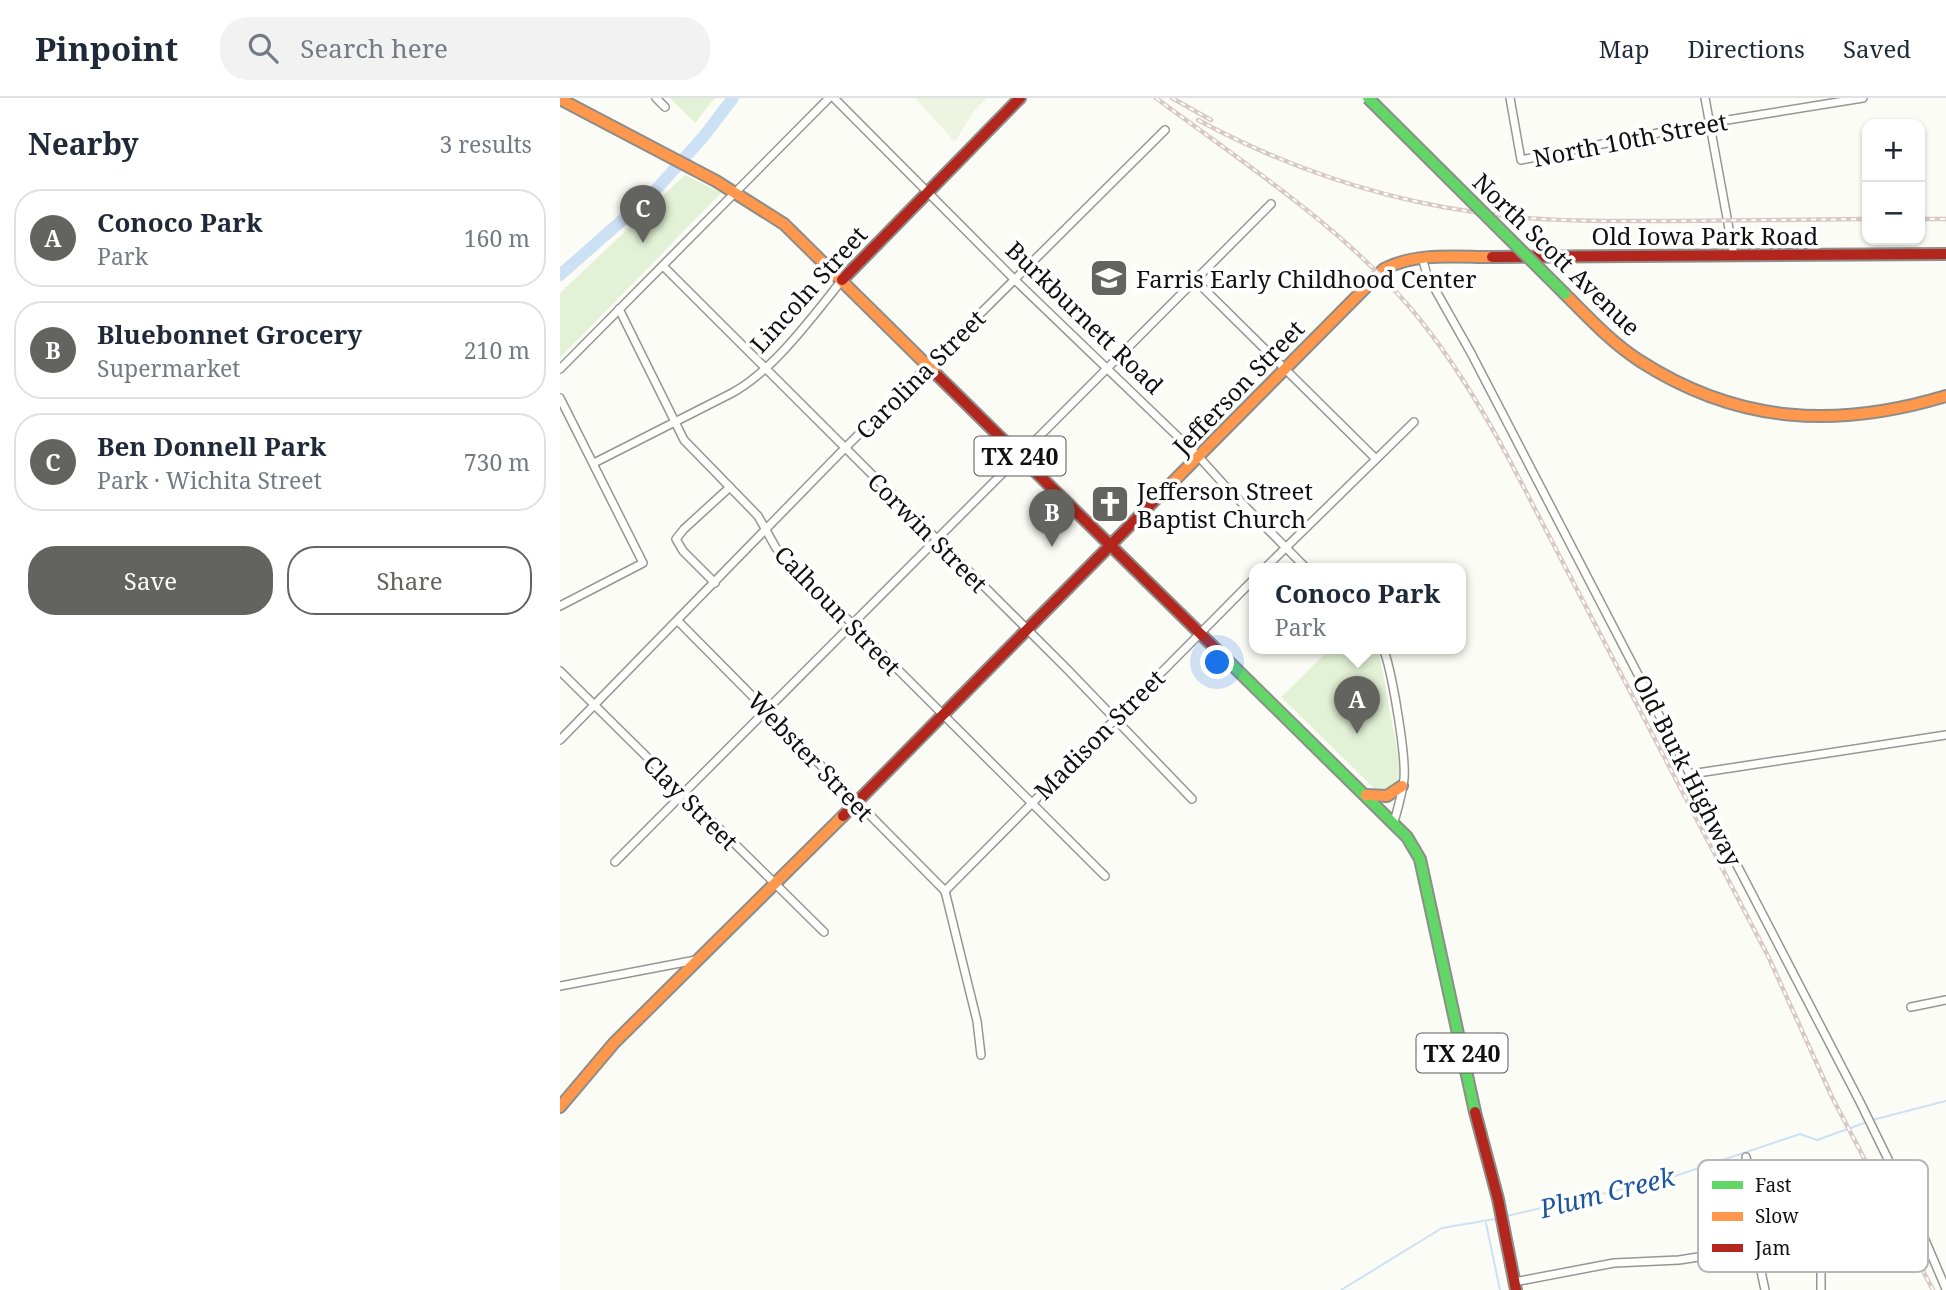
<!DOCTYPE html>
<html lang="en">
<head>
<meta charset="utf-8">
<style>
	body { margin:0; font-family:"Noto Serif",serif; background:#f2f2f3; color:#1f2937 }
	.controls { position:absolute; right:21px; top:21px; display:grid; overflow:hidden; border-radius:14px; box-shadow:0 2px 5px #0004 }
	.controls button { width:63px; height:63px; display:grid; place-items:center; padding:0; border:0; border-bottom:2px solid #e0e1e3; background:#fff; color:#1f2937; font:35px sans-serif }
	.you { position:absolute; left:658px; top:565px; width:24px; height:24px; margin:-18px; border:5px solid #fff; border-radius:50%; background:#1a73e8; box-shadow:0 0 0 10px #1a73e833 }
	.badge { display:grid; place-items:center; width:46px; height:46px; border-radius:50%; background:#636360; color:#fff; font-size:23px; font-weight:700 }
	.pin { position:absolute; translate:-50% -58px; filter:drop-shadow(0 2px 4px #0008) }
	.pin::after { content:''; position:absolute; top:37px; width:24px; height:21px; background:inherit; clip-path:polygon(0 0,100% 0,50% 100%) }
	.popup { position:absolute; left:689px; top:465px; width:217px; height:91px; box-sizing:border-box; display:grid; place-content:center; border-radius:14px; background:#fff; filter:drop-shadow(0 2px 5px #0005); font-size:23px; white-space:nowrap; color:#747a83 }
	.popup b { font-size:26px; color:#1f2937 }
	.popup::after { content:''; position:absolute; left:50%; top:100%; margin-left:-14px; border:14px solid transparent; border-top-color:#fff }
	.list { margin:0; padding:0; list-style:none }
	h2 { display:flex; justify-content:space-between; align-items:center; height:91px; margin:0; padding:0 28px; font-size:30px }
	h2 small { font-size:23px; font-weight:400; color:#747a83 }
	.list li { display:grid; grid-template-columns:46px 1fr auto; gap:21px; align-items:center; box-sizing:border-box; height:98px; margin:0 14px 14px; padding:0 14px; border:2px solid #e0e1e3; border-radius:28px }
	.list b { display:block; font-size:26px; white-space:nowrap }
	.list p { margin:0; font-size:23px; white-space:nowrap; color:#747a83 }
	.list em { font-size:23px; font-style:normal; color:#747a83 }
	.actions { display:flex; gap:14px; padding:21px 28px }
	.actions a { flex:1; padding:16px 0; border:2px solid #636360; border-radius:28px; text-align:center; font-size:24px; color:#636360 }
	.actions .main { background:#636360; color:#fff }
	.icon { flex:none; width:38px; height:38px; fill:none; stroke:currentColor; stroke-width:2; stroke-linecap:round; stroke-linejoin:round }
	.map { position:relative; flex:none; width:1386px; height:1192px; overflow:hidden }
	header { display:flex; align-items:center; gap:42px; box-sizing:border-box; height:98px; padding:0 35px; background:#fff; border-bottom:2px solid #e0e1e3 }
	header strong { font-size:33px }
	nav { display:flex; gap:38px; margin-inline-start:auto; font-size:24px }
	.search { width:490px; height:63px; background:#f2f2f3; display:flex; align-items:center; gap:18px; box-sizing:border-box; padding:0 24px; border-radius:28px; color:#747a83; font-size:26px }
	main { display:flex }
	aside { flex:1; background:#fff }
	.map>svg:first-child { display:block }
	.park { fill:#e3f2d6 }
	.pitch { fill:#edf5e0 }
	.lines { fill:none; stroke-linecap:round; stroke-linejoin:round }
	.stream { stroke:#cde1f5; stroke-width:2 }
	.river { stroke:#cde1f5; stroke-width:12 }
	.street-casing { stroke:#969694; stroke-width:10 }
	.fast-casing { stroke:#8d8d8a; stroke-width:14 }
	.slow-casing { stroke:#8d8d8a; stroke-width:14 }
	.jam-casing { stroke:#8d8d8a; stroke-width:14 }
	.street { stroke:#fffffe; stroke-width:7 }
	.fast { stroke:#63d668; stroke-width:10 }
	.slow { stroke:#ff974d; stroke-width:10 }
	.jam { stroke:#b3261e; stroke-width:10 }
	.rail-casing { stroke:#d8c8c6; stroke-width:4.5 }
	.rail { stroke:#fff; stroke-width:2; stroke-dasharray:5; stroke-linecap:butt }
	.fast-bridge-casing { stroke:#8d8d8a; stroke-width:14; stroke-linecap:butt }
	.fast-bridge { stroke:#63d668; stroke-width:10 }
	.labels { text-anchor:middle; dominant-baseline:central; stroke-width:7; stroke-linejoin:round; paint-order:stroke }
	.shield { fill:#fff; stroke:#585858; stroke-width:2 }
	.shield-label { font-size:23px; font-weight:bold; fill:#101010 }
	.street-label { font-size:24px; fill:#101010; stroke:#fff }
	.poi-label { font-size:24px; fill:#101010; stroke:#fff; text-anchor:start }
	.water-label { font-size:26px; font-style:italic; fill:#1b549f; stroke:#fff }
	.key { fill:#fff; stroke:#b7b7b7; stroke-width:2 }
	.key-label { font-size:19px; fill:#101010 }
</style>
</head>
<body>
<header>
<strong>Pinpoint</strong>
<div class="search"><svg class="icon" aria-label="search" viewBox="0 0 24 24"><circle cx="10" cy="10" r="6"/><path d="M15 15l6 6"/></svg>Search here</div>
<nav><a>Map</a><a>Directions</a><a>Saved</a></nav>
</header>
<main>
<aside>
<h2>Nearby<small>3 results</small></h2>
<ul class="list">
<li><span class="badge">A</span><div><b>Conoco Park</b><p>Park</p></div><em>160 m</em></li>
<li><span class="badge">B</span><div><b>Bluebonnet Grocery</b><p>Supermarket</p></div><em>210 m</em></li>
<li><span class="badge">C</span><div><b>Ben Donnell Park</b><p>Park · Wichita Street</p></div><em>730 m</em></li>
</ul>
<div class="actions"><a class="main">Save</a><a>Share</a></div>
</aside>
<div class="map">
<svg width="1386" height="1192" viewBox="0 0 1386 1192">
	<rect width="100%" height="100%" fill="#fcfcf6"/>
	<g class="park">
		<polygon points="110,0 155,0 135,25"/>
		<polygon points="125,77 161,95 0,260 0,195"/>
		<polygon points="771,550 818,550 841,673 838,688 819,695 721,599"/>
	</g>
	<polygon class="pitch" points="355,0 427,0 413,14 395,44"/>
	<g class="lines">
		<g class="stream">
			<polyline points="1312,1022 1386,1003"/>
			<polyline points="947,1118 1106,1081 1240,1036 1257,1042 1307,1024"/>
			<polyline points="926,1125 940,1192"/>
			<polyline points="781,1192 882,1130 935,1121"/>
		</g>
		<polyline class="river" points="0,177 93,95 144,38 173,0"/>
		<g class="street-casing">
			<g id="street">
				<polyline points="96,0 105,9"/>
				<polyline points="274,0 455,182 639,359 667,390 746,470"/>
				<polyline points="950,0 961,62 1149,25 1303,0"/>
				<polyline points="1145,0 1174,158"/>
				<polyline points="862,159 867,177 911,255 1300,1004 1348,1102 1386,1191"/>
				<polyline points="103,168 508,572 632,701"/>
				<polyline points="635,182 816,361"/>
				<polyline points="59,211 124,342 198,418 216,450 545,778"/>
				<polyline points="0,271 269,0"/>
				<polyline points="0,300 83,465 0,508"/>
				<path d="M34,365l138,-70c41,-22 81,-77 110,-113"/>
				<polyline points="705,470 854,324"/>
				<polyline points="155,485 123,453 116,441 124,431 170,389"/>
				<polyline points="118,523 385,793"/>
				<path d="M823,550c9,22 23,107 21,131 -2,15 -6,29 -10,43"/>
				<polyline points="0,573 264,834"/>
				<polyline points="0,642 285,350 605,32"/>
				<polyline points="1131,676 1386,637"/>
				<polyline points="55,764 711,106"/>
				<polyline points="385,793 694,481"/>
				<polyline points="385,793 417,923 421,957"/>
				<polyline points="0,888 136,862"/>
				<polyline points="1351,909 1386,902"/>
				<polyline points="1186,1059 1189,1071 1196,1150 1205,1192"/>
				<polyline points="954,1184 1054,1165 1119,1162 1242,1143 1257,1144 1261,1166 1261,1192"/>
			</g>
		</g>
		<g class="fast-casing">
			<polyline id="fast" points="663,558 847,739 860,761 915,1014"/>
		</g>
		<g class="slow-casing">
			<g id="slow">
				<polyline points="0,1 156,83 224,126 378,278"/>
				<path d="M1005,196c24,24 47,49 75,67 98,63 197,68 306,35"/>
				<path d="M597,400l227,-229c33,-17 72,-12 108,-12"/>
				<polyline points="806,697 827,698 842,688"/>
				<polyline points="0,1009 54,945 283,718"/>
			</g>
		</g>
		<g class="jam-casing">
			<g id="jam">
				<polyline points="932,159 1386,156"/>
				<polyline points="282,182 460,0"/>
				<polyline points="378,278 663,558"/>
				<polyline points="283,718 597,400"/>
				<polyline points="915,1014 938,1101 956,1192"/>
			</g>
		</g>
		<use href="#street" class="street"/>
		<use href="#fast" class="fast"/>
		<use href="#slow" class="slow"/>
		<use href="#jam" class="jam"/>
		<g class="rail-casing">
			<g id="rail">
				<path d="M596,0c90,67 190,131 262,219 36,45 65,93 92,144l259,497 63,139 101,193"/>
				<polyline points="612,0 651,22"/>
				<path d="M638,22c95,51 200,85 308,96 56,6 113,5 170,5 64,-1 127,-1 191,-2"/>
				<polyline points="1360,121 1386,121"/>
			</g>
		</g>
		<use href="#rail" class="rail"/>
		<g class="fast-bridge-casing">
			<polyline id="fast-bridge" points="808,0 1005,196"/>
		</g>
		<use href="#fast-bridge" class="fast-bridge"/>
	</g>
	<defs>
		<g id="school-square" transform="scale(2.0125)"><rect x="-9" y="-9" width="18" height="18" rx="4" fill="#636360" stroke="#fff"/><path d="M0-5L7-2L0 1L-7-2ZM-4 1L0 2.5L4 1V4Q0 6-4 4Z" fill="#fff"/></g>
		<g id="church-square" transform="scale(2.0125)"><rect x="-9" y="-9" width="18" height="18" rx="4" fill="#636360" stroke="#fff"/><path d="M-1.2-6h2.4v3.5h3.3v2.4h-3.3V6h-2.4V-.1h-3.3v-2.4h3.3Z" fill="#fff"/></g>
	</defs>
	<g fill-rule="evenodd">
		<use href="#school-square" x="549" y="180"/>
		<use href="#church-square" x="550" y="406"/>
	</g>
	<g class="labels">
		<g class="shield">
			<rect x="414.5" y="338.5" width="91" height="39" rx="5"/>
			<rect x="856.5" y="935.5" width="91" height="39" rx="5"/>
		</g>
		<g class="shield-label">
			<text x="460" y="358">TX 240</text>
			<text x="902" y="955">TX 240</text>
		</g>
		<g class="street-label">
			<text transform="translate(1070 41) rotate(-11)">North 10th Street</text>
			<text x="1145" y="137">Old Iowa Park Road</text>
			<text transform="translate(997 156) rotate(44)">North Scott Avenue</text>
			<text transform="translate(248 191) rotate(-48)">Lincoln Street</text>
			<text transform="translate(525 219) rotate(44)">Burkburnett Road</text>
			<text transform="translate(360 276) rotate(-45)">Carolina Street</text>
			<text transform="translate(678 289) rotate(-46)">Jefferson Street</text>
			<text transform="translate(368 434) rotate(45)">Corwin Street</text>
			<text transform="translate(278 512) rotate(46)">Calhoun Street</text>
			<text transform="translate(539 636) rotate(-45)">Madison Street</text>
			<text transform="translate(251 658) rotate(46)">Webster Street</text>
			<text transform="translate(1128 672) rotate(63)">Old Burk Highway</text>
			<text transform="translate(131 704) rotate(45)">Clay Street</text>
		</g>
		<g class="poi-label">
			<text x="576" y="180">Farris Early Childhood Center</text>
			<text x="577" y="392">Jefferson Street<tspan x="577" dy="28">Baptist Church</tspan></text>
		</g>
		<g class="water-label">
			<text transform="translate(1047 1094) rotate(-14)">Plum Creek</text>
		</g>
	</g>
	<rect x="1138" y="1062" width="230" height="112" rx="10" class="key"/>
	<rect x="1152" y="1083" width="31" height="8" fill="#63d668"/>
	<rect x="1152" y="1114" width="31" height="9" fill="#ff974d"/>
	<rect x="1152" y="1146" width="31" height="8" fill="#b3261e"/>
	<g class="key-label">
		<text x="1195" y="1094">Fast</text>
		<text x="1195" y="1125">Slow</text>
		<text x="1195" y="1157">Jam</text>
	</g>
</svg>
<div class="controls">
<button>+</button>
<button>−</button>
</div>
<div class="you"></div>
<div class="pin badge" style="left:797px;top:636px">A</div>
<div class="popup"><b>Conoco Park</b>Park</div>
<div class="pin badge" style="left:492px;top:449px">B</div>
<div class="pin badge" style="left:83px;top:145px">C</div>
</div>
</main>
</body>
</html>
